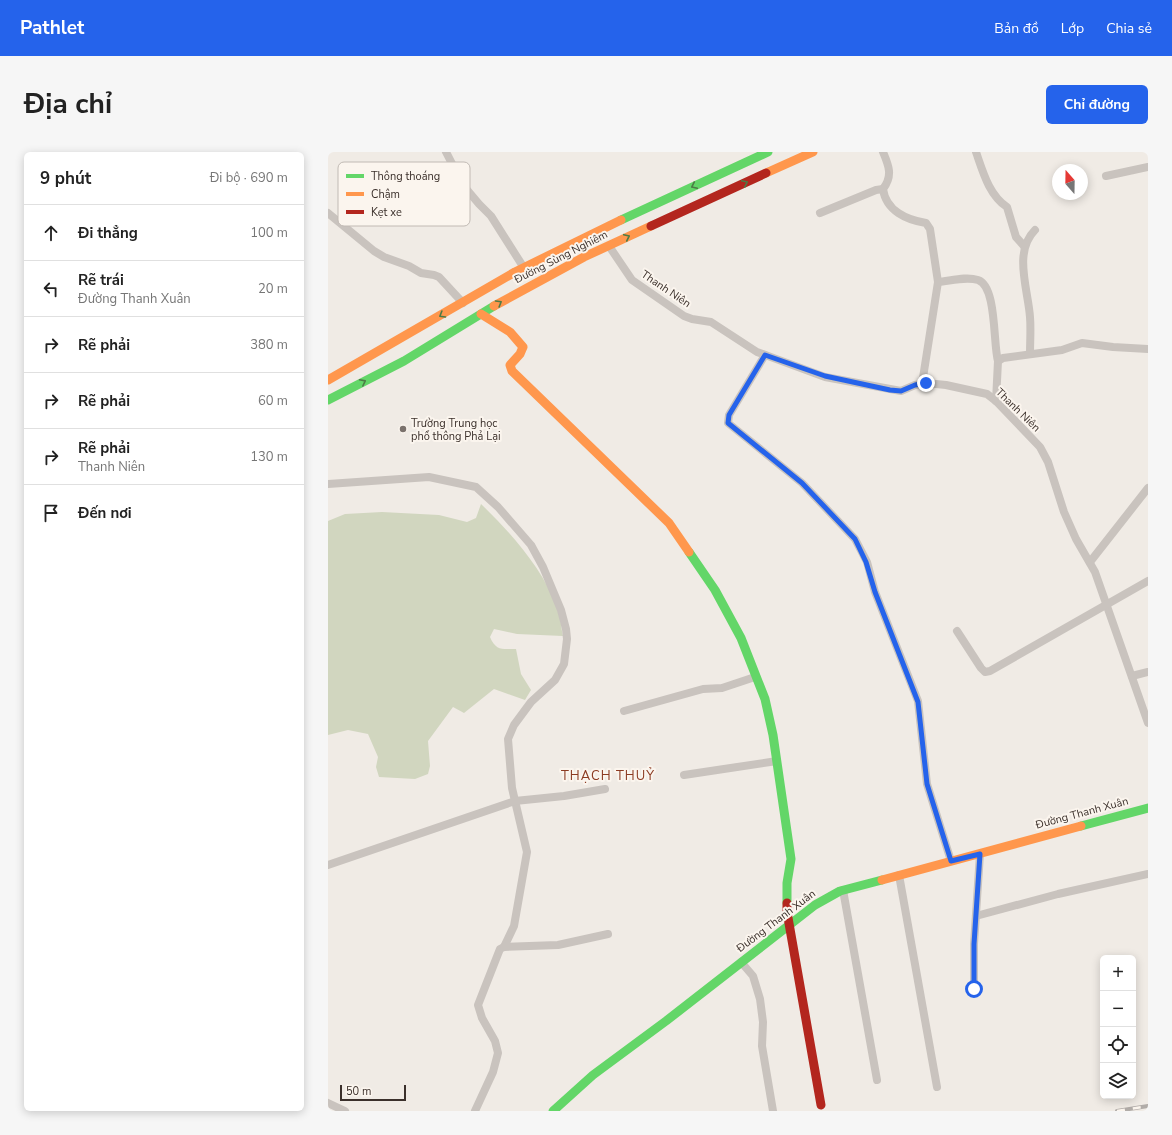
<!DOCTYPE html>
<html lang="vi">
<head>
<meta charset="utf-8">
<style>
	body { margin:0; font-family:"Nunito Sans",sans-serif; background:#f6f6f6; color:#222 }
	.controls { position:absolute; right:12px; bottom:12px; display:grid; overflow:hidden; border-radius:6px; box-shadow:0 2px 10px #0003 }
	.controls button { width:36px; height:36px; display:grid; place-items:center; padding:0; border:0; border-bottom:1px solid #e0e0e0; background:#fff; color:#222; font:20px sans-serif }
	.compass { position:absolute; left:724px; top:12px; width:36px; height:36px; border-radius:50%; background:#fff; box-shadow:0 2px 10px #0003; rotate:340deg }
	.scale { position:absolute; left:12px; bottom:10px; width:66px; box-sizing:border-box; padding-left:4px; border:2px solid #3b302b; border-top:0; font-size:11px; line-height:14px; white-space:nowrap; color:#3b302b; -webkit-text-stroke:3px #fbf5ee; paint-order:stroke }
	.stop { position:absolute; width:12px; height:12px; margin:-9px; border:3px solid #2563eb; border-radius:50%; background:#fff }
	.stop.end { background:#2563eb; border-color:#fff; box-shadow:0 1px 4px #0008 }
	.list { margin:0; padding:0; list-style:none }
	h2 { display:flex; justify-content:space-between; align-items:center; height:52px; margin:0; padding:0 16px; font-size:17px }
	h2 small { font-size:13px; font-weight:400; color:#767676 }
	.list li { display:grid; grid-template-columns:26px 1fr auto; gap:12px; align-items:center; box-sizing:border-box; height:56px; padding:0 16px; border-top:1px solid #e0e0e0 }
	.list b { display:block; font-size:15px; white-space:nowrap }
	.list p { margin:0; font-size:13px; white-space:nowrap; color:#767676 }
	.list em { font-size:13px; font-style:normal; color:#767676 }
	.icon { flex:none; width:22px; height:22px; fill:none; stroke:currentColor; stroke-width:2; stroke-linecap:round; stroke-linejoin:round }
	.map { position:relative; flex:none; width:820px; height:959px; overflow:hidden; border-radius:6px }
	header { display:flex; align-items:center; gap:24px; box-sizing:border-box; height:56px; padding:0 20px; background:#2563eb; color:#fff }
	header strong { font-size:19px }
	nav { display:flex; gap:22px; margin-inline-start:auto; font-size:14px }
	.intro { display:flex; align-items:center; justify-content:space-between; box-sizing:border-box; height:96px; padding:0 24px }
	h1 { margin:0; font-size:28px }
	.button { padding:10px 18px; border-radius:6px; background:#2563eb; color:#fff; font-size:14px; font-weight:700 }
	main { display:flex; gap:24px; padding:0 24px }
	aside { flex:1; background:#fff; border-radius:6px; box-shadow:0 2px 10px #0003 }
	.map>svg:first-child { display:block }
	.green { fill:#d1d6bf }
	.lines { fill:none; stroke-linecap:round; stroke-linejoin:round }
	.street { stroke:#c9c3be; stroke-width:8 }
	.fast { stroke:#63d668; stroke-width:9 }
	.slow { stroke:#ff974d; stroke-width:9 }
	.jam { stroke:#b3261e; stroke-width:9 }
	.rail-casing { stroke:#b1aca8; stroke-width:4 }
	.rail { stroke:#fbf5ee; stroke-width:2.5; stroke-dasharray:8; stroke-linecap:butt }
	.oneway { stroke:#4d7b46 }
	.route { stroke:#2563eb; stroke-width:5 }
	.poi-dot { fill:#7a716c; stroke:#fbf5ee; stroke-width:1.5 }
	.labels { text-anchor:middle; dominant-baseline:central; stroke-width:4; stroke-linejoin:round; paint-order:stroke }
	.street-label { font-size:11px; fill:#3b302b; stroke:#fbf5ee }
	.poi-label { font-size:11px; fill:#3b302b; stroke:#fbf5ee; text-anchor:start }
	.quarter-label { font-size:13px; letter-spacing:1px; fill:#8c3b22; stroke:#fbf5ee }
	.key { fill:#fbf5ee; stroke:#c1bab4; stroke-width:1 }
	.key-label { font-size:11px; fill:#3b302b }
</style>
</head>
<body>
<header>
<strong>Pathlet</strong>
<nav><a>Bản đồ</a><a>Lớp</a><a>Chia sẻ</a></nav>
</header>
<div class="intro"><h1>Địa chỉ</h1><a class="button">Chỉ đường</a></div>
<main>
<aside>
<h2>9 phút<small>Đi bộ · 690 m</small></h2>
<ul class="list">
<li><svg class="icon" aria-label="ahead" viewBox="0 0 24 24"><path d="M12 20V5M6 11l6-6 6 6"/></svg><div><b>Đi thẳng</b></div><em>100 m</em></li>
<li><svg class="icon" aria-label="left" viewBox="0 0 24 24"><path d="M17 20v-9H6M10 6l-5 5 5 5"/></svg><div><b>Rẽ trái</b><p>Đường Thanh Xuân</p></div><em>20 m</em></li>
<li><svg class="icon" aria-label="right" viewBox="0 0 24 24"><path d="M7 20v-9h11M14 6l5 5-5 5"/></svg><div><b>Rẽ phải</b></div><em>380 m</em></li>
<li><svg class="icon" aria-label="right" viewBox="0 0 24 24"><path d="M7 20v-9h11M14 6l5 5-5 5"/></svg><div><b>Rẽ phải</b></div><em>60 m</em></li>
<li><svg class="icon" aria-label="right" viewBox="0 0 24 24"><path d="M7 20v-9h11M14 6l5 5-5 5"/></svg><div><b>Rẽ phải</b><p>Thanh Niên</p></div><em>130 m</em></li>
<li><svg class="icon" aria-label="arrive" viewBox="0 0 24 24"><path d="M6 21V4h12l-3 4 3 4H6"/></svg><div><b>Đến nơi</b></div></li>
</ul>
</aside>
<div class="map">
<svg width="820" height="959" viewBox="0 0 820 959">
	<rect width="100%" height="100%" fill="#f0ebe5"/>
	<path class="green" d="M153,352c31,30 61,64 77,105 3,9 3,19 5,27l-46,-2 -23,-5 -4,8c6,14 12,12 26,12l5,25 10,16 -6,10 -31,-11 -30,24 -11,-6 -25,34 2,25 -2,8 -13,5 -36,-2 -3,-10 2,-10 -10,-23 -20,-4 -20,5v-214l17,-7 37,-2 57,3 28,7 9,-4z"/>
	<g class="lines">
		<g class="street">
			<polyline points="118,0 135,33 151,52 163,64 196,116"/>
			<path d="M555,0c6,14 10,24 0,37 3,22 24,31 43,34l4,6 8,53 -16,102"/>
			<path d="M648,0c7,20 13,43 31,55l9,30 8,9"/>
			<polyline points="778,24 820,15"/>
			<polyline points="0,61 46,99 56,105 81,114 93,121 106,123 111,125 135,151"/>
			<polyline points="492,61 548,38 555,37"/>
			<polyline points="281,94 304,128 356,164 364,167 383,170 429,200 497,225 573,239 587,233 598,231 618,233 659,242 668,249 712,295 720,310 736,360 748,387 767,420 820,571"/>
			<path d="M610,130c12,-1 28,-6 40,-2 19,6 15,65 20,81"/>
			<path d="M702,202c0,-12 1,-25 0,-37 -2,-28 -17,-65 5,-87"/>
			<polyline points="437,203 401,263 400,271 474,331 527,387 539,410 547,440 590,549 599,632 623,709"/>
			<polyline points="668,249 670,209 675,206 734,198 754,191 785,195 820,197"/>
			<polyline points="0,332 101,325 148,335 170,355 203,393 215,415 233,458 238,477 239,487 236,512 227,528 203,550 186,573 180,587 184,636 199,700 186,774 176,795 172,797 170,802 150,853 154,866 167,889 170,901 165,920 147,959"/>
			<polyline points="762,410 820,336"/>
			<polyline points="629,479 653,516 657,520 662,519 820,429"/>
			<polyline points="804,524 820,520"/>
			<polyline points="296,559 375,537 394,536 427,525"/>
			<polyline points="356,623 449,609"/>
			<polyline points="0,713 187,649 236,644 277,637"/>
			<polyline points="571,723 609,935"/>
			<polyline points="515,738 549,928"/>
			<polyline points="648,764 730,742 820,722"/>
			<polyline points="176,795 230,793 280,782"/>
			<polyline points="413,810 425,824 432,847 435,870 434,894 445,959"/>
			<polyline points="646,837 646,792 652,702"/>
			<polyline points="0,951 17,959"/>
		</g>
		<g class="fast">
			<polyline points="293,68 440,0"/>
			<polyline points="0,248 76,209 166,154"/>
			<polyline points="361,400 387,438 413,486 437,547 445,583 463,707 459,731 459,751"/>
			<polyline points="753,674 820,656"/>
			<polyline points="225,959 265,923 338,869 487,753 512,739 554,728"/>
		</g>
		<g class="slow">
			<polyline points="438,21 485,0"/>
			<polyline points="166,154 256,105 323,74"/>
			<polyline points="153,162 182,180 195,195 192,202 182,213 184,219 341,371 361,400"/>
			<polyline points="0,228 187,120 293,68"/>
			<polyline points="554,728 753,674"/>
		</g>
		<g class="jam">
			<polyline points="323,74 438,21"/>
			<polyline points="459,751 459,760 493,953"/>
		</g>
		<g class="rail-casing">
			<polyline id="rail" points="789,959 820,954"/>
		</g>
		<use href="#rail" class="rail"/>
	</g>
	<defs><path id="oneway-chevron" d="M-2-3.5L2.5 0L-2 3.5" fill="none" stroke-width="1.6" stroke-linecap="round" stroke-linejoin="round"/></defs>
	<g class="oneway">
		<use href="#oneway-chevron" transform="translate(417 31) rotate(-25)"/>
		<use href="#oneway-chevron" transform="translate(366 34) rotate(155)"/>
		<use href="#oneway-chevron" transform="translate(299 85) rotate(-25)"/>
		<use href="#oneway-chevron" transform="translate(171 151) rotate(-31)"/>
		<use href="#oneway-chevron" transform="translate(114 163) rotate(149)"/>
		<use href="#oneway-chevron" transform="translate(35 230) rotate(-27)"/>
	</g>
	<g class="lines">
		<polyline class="route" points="598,231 587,233 573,239 562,238 497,224 437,203 401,263 400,271 474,331 527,387 538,410 547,440 590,550 599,632 623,709 652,702 646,792 646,837"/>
	</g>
	<circle class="poi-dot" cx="75" cy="277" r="4"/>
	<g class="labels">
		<g class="street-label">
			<text transform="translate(233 105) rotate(-27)">Đường Sùng Nghiêm</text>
			<text transform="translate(338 137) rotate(34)">Thanh Niên</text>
			<text transform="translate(690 258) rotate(44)">Thanh Niên</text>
			<text transform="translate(754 661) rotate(-15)">Đường Thanh Xuân</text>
			<text transform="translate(448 769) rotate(-37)">Đường Thanh Xuân</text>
		</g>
		<g class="poi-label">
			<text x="83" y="271">Trường Trung học<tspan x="83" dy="13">phổ thông Phả Lại</tspan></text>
		</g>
		<g class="quarter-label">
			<text x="280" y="624">THẠCH THUỶ</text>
		</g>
	</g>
	<rect x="10" y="10" width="132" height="64" rx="6" class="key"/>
	<rect x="18" y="22" width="18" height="4" fill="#63d668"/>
	<rect x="18" y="40" width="18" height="4" fill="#ff974d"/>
	<rect x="18" y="58" width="18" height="4" fill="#b3261e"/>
	<g class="key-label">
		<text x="43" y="28">Thông thoáng</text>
		<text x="43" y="46">Chậm</text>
		<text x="43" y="64">Kẹt xe</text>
	</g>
</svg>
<div class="controls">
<button>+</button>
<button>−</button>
<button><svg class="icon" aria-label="locate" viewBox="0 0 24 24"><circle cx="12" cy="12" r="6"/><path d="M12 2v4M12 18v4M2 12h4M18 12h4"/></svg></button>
<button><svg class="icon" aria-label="layers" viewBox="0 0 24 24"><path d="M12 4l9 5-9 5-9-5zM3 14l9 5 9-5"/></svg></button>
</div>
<svg class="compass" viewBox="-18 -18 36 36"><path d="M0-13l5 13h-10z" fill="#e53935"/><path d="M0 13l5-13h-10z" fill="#767676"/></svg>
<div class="scale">50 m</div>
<div class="stop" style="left:646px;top:837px"></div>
<div class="stop end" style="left:598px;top:231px"></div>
</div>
</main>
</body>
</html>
